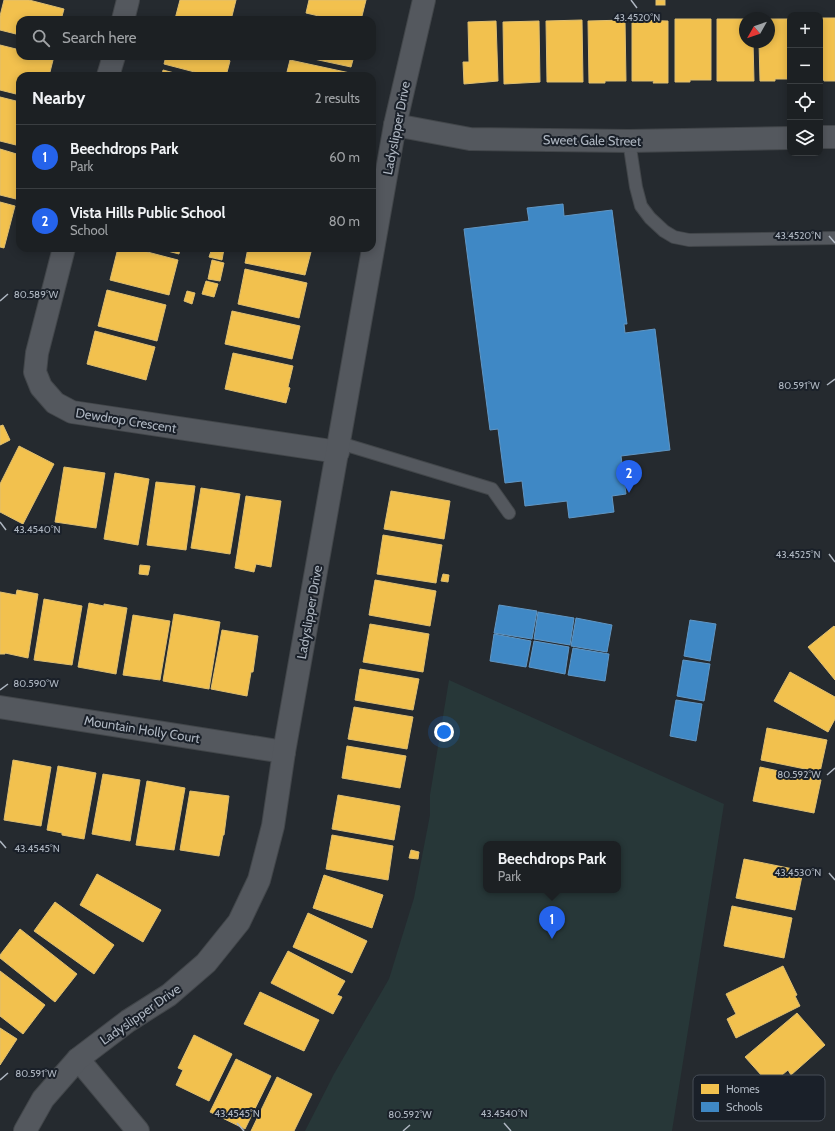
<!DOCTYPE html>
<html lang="en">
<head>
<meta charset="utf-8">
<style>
	body { margin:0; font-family:Cabin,sans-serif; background:#292d30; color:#f1f3f6 }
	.controls { position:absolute; right:12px; top:12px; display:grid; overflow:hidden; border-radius:8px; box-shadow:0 2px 10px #0003 }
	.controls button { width:36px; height:36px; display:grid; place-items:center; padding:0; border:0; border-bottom:1px solid #3a3e41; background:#1c2023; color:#f1f3f6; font:20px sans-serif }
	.compass { position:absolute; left:739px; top:12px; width:36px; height:36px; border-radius:50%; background:#1c2023; box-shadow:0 2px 10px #0003; rotate:230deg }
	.you { position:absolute; left:444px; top:732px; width:14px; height:14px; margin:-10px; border:3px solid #fff; border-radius:50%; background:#1a73e8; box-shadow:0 0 0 6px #1a73e833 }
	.badge { display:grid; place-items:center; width:26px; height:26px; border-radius:50%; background:#2563eb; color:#fff; font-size:13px; font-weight:700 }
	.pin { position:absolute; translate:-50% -33px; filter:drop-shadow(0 1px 2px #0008) }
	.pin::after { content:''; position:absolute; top:21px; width:14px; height:12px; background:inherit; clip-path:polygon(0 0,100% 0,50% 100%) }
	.popup { position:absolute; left:483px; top:841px; width:138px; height:52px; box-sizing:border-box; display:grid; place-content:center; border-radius:8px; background:#1c2023; filter:drop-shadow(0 1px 3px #0005); font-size:13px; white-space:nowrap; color:#a0a3a6 }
	.popup b { font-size:15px; color:#f1f3f6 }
	.popup::after { content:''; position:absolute; left:50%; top:100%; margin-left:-8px; border:8px solid transparent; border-top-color:#1c2023 }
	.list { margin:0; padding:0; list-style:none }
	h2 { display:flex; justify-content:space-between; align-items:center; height:52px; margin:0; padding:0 16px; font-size:17px }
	h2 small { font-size:13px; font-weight:400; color:#a0a3a6 }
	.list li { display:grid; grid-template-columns:26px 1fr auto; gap:12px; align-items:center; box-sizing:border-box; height:64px; padding:0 16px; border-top:1px solid #3a3e41 }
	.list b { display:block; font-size:15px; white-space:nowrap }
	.list p { margin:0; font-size:13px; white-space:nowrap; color:#a0a3a6 }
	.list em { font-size:13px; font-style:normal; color:#a0a3a6 }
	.icon { flex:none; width:22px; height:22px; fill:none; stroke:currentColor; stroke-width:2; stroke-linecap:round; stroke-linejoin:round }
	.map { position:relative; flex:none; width:835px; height:1131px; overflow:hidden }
	.search { position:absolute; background:#1c2023; box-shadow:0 2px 10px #0003; left:16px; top:16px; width:360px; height:44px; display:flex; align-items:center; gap:10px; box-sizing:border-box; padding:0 14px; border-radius:12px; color:#a0a3a6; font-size:15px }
	.panel { position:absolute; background:#1c2023; box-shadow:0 2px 10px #0003; left:16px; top:72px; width:360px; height:180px; border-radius:12px }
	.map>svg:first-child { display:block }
	.green { fill:#273738; fill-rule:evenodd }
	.homes { fill:#f2c14e; stroke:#debe70 }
	.schools { fill:#3f88c5; stroke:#6096c4 }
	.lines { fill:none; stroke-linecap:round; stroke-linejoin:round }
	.lane-casing { stroke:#42464a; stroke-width:14 }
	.street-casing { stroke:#42464a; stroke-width:24 }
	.lane { stroke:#54585e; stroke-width:12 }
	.street { stroke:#54585e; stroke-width:22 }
	.ticks { fill:none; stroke:#aeb6c1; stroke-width:1.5 }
	.labels { text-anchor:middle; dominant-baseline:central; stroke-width:4; stroke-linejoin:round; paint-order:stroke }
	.street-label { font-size:13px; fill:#aeb6c1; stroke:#1a2029 }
	.key { fill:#1a2029; stroke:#464d57; stroke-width:1 }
	.key-label { font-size:11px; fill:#aeb6c1 }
	.ticks-label { font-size:10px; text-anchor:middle; fill:#aeb6c1; stroke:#1a2029; stroke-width:4; stroke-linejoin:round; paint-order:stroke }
</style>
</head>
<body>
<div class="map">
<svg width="835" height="1131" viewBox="0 0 835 1131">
	<rect width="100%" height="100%" fill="#252a2f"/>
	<path class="green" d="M449,680l275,124 -52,327h-367l29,-57 55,-95 25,-81 16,-83v-20zM486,844h132v46h-132z"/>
	<g class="homes">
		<polygon points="4,0 29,0 64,9 61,20 20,20 20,35 0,30 0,16"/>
		<polygon points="180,0 236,0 231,20 178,20 175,19"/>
		<polygon points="309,0 366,0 361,20 336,20 306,13"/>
		<rect x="656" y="0" width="9" height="5"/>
		<polygon points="820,18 835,18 835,81 824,81 824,80 820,80"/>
		<polygon points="675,19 711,19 711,80 690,80 690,82 675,82"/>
		<polygon points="717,19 745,19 745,42 753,42 754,81 717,81"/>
		<polygon points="769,19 790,19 790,79 775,79 775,81 760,81 759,42 769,42"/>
		<polygon points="582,20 583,82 547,82 546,21"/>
		<polygon points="625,20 626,81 605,81 605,83 589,83 588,21"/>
		<polygon points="632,20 668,21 668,83 653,83 654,81 632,81"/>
		<polygon points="496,21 498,81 464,84 463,62 469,62 468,22"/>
		<polygon points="539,21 540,82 504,84 503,22"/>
		<polygon points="0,45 20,50 20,56 43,56 53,60 49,76 20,76 20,95 0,90"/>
		<polygon points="166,56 226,56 230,61 226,76 210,76 164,64"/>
		<polygon points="300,56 354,56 351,67"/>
		<polygon points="290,60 350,73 349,76 286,76"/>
		<polygon points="163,70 186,76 162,76"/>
		<polygon points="0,97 20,102 20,146 0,141"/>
		<polygon points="0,149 20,155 20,175 18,174 16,183 19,184 16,199 0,195"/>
		<polygon points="0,202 15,206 4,248 0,247"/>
		<polygon points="118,248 132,248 178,260 169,295 110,280"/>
		<polygon points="156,248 180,248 179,254"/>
		<polygon points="212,248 224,249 222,260 209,257"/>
		<polygon points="248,248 312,248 305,275 245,263"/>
		<polygon points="212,260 224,263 220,281 208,279"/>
		<polygon points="245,269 307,283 299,318 238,304"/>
		<polygon points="206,281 218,284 214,297 202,294"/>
		<polygon points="107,290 166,305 157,341 98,326"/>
		<polygon points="187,291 195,293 192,304 184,301"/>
		<polygon points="232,311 300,326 292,359 225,344"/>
		<polygon points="95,331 155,347 146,380 87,364"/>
		<polygon points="233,353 293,366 288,387 290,388 286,403 225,389"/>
		<polygon points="3,425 10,440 0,445 0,426"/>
		<polygon points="19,446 54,464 23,524 0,512 0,484"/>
		<polygon points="64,467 105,473 96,528 55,522"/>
		<polygon points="115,473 149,479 138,545 104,539"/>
		<polygon points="156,482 195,486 186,550 147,545"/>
		<polygon points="201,488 240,494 230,554 191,548"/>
		<polygon points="391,491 450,501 444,539 384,529"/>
		<polygon points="246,496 281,501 271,567 256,564 254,572 235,568"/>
		<polygon points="383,535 442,545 436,583 377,574"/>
		<polygon points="140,565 150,566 148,575 139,574"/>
		<polygon points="443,574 449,575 448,582 441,581"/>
		<polygon points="375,580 436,591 430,626 369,615"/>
		<polygon points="17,590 38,594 28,658 5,653 5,654 0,654 0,592 16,595"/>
		<polygon points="44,599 82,606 72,665 34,660"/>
		<polygon points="89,603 104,606 104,604 127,608 116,674 78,667"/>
		<polygon points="174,614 220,622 209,689 163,681"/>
		<polygon points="133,615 170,621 160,680 123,675"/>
		<polygon points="370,624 429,634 423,672 363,662"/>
		<polygon points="834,626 835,627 835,680 808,647"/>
		<polygon points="222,630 258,636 253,672 251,672 247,696 211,689"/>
		<polygon points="360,669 419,679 413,710 355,700"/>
		<polygon points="790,672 835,697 835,719 828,732 774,701"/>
		<polygon points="354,707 413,717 407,749 348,739"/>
		<polygon points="767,728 827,740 820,772 761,760"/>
		<polygon points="347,746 406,756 400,788 342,778"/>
		<polygon points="13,760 51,767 41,826 4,820"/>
		<polygon points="58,766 96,773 84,839 62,835 62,833 47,830"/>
		<polygon points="760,767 821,780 814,813 753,801"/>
		<polygon points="103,774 140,780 130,841 92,834"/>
		<polygon points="147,781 185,788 174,850 136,845"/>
		<polygon points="190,791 229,796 224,835 223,835 219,856 180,850"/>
		<polygon points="338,795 400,806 394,840 332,829"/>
		<polygon points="332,835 393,846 388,880 326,869"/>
		<polygon points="411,850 419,852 418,859 409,858"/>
		<polygon points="744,859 803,871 795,910 736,898"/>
		<polygon points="97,874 161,910 143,942 80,905"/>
		<polygon points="324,875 383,895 372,928 313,908"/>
		<polygon points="55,902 114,945 94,974 34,931"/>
		<polygon points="732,906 792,918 784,958 724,946"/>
		<polygon points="308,913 367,941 352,973 293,947"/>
		<polygon points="20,929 77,974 55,1002 0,958 0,955"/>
		<polygon points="288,951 345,981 337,995 342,997 333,1014 271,983"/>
		<polygon points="783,966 797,995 795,996 800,1006 736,1038 727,1019 736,1014 726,994"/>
		<polygon points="0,971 45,1005 23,1034 0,1016"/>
		<polygon points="260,992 319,1020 304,1051 244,1024"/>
		<polygon points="797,1013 825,1045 791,1075 788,1070 770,1085 745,1057"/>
		<polygon points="0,1028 17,1039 0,1065"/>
		<polygon points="194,1035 232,1054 209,1101 176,1085 183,1070 178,1068"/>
		<polygon points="236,1059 271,1076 245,1129 210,1112"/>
		<polygon points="277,1077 312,1094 294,1131 251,1131"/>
	</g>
	<g class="schools">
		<polygon points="563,204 564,216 612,210 627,324 624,324 625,333 655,329 670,450 621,456 626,494 612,496 614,512 569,518 567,501 525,506 522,481 505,483 498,429 490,430 464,229 529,221 527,208"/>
		<polygon points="499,605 537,611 532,639 494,633"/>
		<polygon points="538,612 574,618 570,645 534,639"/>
		<polygon points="576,618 612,625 607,652 571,646"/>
		<polygon points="690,620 716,624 710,661 684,656"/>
		<polygon points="494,634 531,641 526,667 490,661"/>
		<polygon points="534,641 569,647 565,674 529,667"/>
		<polygon points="573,648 609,654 605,681 568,675"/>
		<polygon points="683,660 710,664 704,701 677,696"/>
		<polygon points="676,700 702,704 696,741 670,736"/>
	</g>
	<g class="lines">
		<g class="lane-casing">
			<g id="lane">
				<polyline points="629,141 636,187 641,206 650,218 664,231 674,237 689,240 835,238"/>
				<polyline points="340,443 492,489 509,513"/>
			</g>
		</g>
		<g class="street-casing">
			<g id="street">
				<polyline points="123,20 128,0"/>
				<polyline points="108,76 114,56"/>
				<polyline points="395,125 470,139 629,141 790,138"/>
				<polyline points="820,137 835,137"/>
				<polyline points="64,248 37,353 35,372 41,387 55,403 72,412 338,452"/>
				<polyline points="0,707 284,752"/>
				<polyline points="78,1059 138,1131"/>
				<polyline points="25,1131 43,1099 78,1059 128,1021 169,995 206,963 239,922 259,880 273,826 284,752 395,125 424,0"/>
			</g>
		</g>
		<use href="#lane" class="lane"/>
		<use href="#street" class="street"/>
	</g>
	<path class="ticks" d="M631,0l6,8M829,236l6,7M0,301l8,-7M827,385l8,-6M0,522l6,8M829,554l6,8M0,690l8,-6M827,775l8,-7M0,841l6,7M829,873l6,7M0,1080l8,-7M237,1123l7,8M504,1123l7,8M403,1131l7,-6"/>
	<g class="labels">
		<g class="street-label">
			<text transform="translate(396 128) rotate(-79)">Ladyslipper Drive</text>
			<text transform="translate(592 140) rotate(1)">Sweet Gale Street</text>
			<text transform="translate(126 420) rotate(9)">Dewdrop Crescent</text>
			<text transform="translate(309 612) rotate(-80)">Ladyslipper Drive</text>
			<text transform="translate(142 729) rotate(9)">Mountain Holly Court</text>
			<text transform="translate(140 1014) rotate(-35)">Ladyslipper Drive</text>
		</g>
	</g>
	<rect x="693" y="1075" width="132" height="46" rx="6" class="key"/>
	<rect x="701" y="1084" width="18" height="10" fill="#f2c14e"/>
	<rect x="701" y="1102" width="18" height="10" fill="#3f88c5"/>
	<g class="key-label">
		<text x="726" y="1093">Homes</text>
		<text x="726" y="1111">Schools</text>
	</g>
	<g class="ticks-label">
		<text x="637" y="21">43.4520°N</text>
		<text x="798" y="239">43.4520°N</text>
		<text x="36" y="298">80.589°W</text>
		<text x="799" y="389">80.591°W</text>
		<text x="37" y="533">43.4540°N</text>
		<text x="798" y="558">43.4525°N</text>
		<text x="36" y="687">80.590°W</text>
		<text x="799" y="778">80.592°W</text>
		<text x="37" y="852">43.4545°N</text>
		<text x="798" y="876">43.4530°N</text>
		<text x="36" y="1077">80.591°W</text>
		<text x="237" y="1117">43.4545°N</text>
		<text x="504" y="1117">43.4540°N</text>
		<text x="410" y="1118">80.592°W</text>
	</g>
</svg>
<div class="controls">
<button>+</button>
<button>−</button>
<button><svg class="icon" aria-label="locate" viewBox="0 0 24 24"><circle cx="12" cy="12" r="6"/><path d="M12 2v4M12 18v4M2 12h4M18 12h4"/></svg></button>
<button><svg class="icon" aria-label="layers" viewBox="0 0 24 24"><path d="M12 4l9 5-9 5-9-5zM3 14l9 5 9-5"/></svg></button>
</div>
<svg class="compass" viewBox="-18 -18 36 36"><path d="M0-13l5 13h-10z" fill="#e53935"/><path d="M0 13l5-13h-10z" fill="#a0a3a6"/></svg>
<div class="you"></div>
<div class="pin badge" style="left:552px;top:939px">1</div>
<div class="popup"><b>Beechdrops Park</b>Park</div>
<div class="pin badge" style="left:629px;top:493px">2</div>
<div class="search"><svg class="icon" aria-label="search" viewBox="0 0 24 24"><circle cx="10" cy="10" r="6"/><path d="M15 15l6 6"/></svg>Search here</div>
<section class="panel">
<h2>Nearby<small>2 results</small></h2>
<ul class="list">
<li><span class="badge">1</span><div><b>Beechdrops Park</b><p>Park</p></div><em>60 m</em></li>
<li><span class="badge">2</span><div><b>Vista Hills Public School</b><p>School</p></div><em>80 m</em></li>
</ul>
</section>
</div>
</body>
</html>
